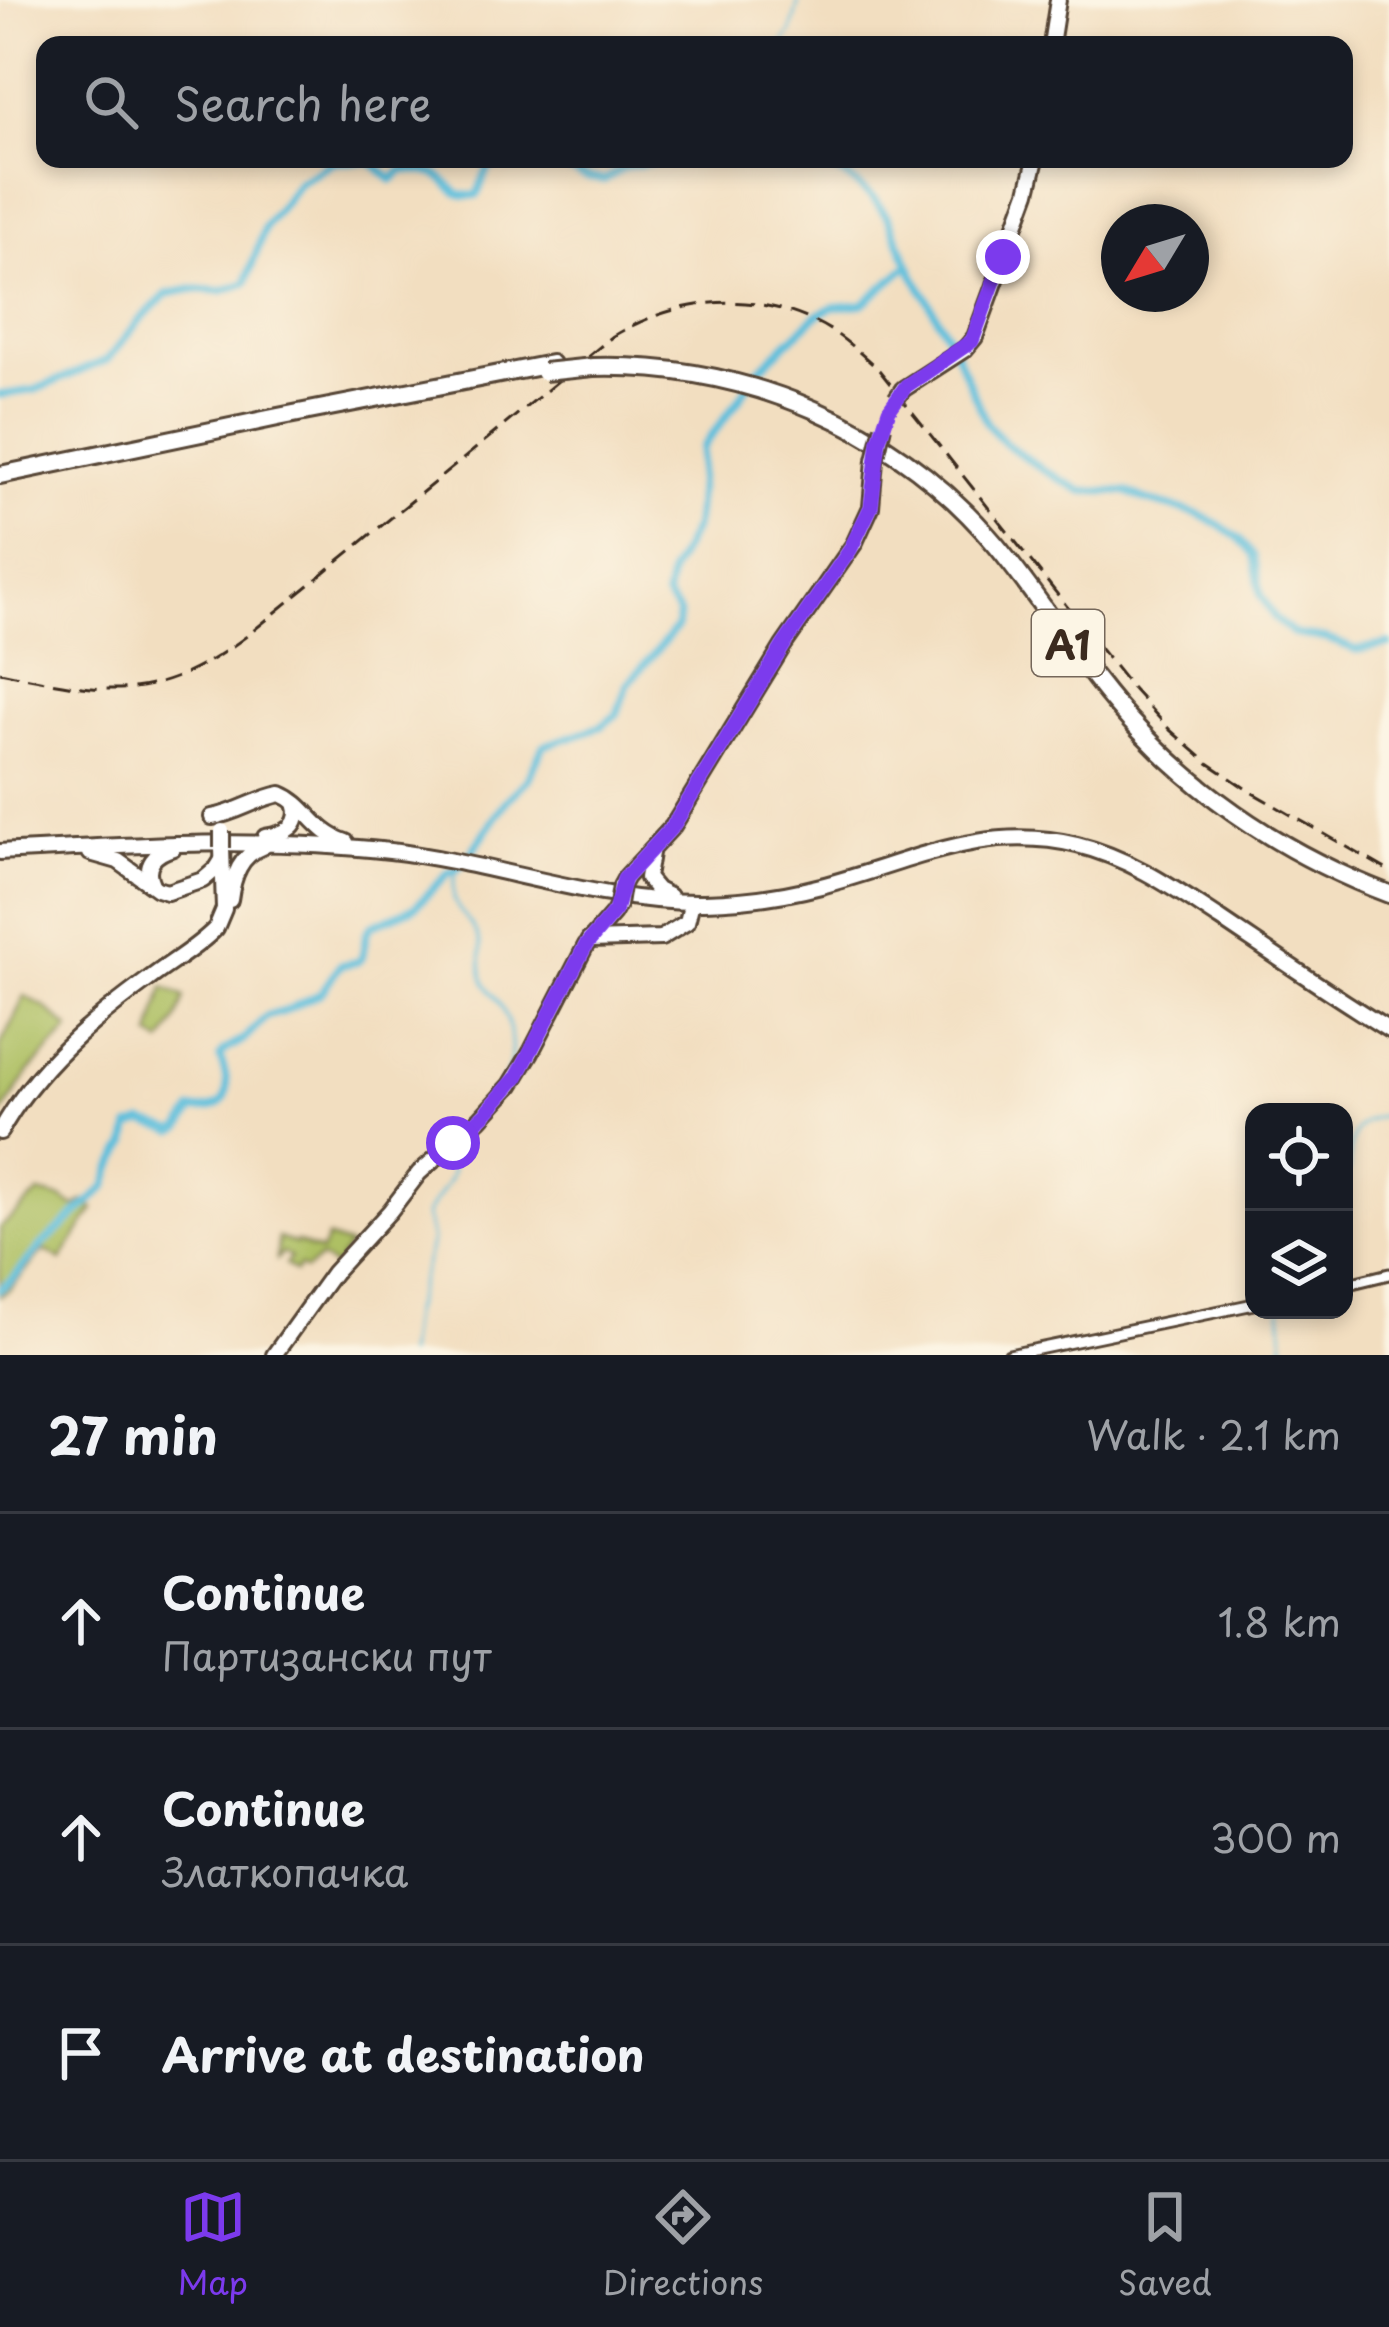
<!DOCTYPE html>
<html lang="en">
<head>
<meta charset="utf-8">
<style>
	body { margin:0; font-family:"Playpen Sans",sans-serif; background:#20242c; color:#f1f3f6 }
	.controls { position:absolute; right:36px; bottom:36px; display:grid; overflow:hidden; border-radius:24px; box-shadow:0 6px 18px #0003 }
	.controls button { width:108px; height:108px; display:grid; place-items:center; padding:0; border:0; border-bottom:3px solid #363941; background:#171b24; color:#f1f3f6; font:60px sans-serif }
	.compass { position:absolute; left:1101px; top:204px; width:108px; height:108px; border-radius:50%; background:#171b24; box-shadow:0 6px 18px #0003; rotate:232deg }
	.stop { position:absolute; width:36px; height:36px; margin:-27px; border:9px solid #7c3aed; border-radius:50%; background:#fff }
	.stop.end { background:#7c3aed; border-color:#fff; box-shadow:0 3px 12px #0008 }
	.list { margin:0; padding:0; list-style:none }
	h2 { display:flex; justify-content:space-between; align-items:center; height:156px; margin:0; padding:0 48px; font-size:51px }
	h2 small { font-size:39px; font-weight:400; color:#9ea1a6 }
	.list li { display:grid; grid-template-columns:78px 1fr auto; gap:36px; align-items:center; box-sizing:border-box; height:216px; padding:0 48px; border-top:3px solid #363941 }
	.list b { display:block; font-size:45px; white-space:nowrap }
	.list p { margin:0; font-size:39px; white-space:nowrap; color:#9ea1a6 }
	.list em { font-size:39px; font-style:normal; color:#9ea1a6 }
	.icon { flex:none; width:66px; height:66px; fill:none; stroke:currentColor; stroke-width:2; stroke-linecap:round; stroke-linejoin:round }
	.map { position:relative; flex:none; width:1389px; height:1355px; overflow:hidden }
	.search { position:absolute; background:#171b24; box-shadow:0 6px 18px #0003; left:36px; right:36px; top:36px; height:132px; display:flex; align-items:center; gap:30px; box-sizing:border-box; padding:0 42px; border-radius:24px; color:#9ea1a6; font-size:45px }
	.sheet { height:804px; background:#171b24 }
	nav { display:flex; justify-content:space-around; align-items:center; box-sizing:border-box; height:168px; border-top:3px solid #363941; background:#171b24; font-size:33px; color:#9ea1a6 }
	nav a { display:grid; justify-items:center; gap:6px }
	nav .on { color:#7c3aed }
	.map>svg:first-child { display:block }
	.green { fill:#aec064; stroke:#747541; stroke-width:3 }
	.lines { fill:none; stroke-linecap:round; stroke-linejoin:round }
	.stream { stroke:#5ebfdc; stroke-width:3 }
	.river { stroke:#5ebfdc; stroke-width:8 }
	.minor-casing { stroke:#564536; stroke-width:15 }
	.major-casing { stroke:#564536; stroke-width:20 }
	.highway-casing { stroke:#564536; stroke-width:22 }
	.minor { stroke:#fff; stroke-width:9 }
	.major { stroke:#fff; stroke-width:14 }
	.highway { stroke:#fff; stroke-width:16 }
	.rail { stroke:#3b2a1e; stroke-width:3; stroke-dasharray:18 9; stroke-linecap:butt }
	.major-bridge-casing { stroke:#564536; stroke-width:20; stroke-linecap:butt }
	.highway-bridge-casing { stroke:#564536; stroke-width:22; stroke-linecap:butt }
	.major-bridge { stroke:#fff; stroke-width:14 }
	.highway-bridge { stroke:#fff; stroke-width:16 }
	.route { stroke:#7c3aed; stroke-width:15 }
	.labels { text-anchor:middle; dominant-baseline:central; stroke-width:9; stroke-linejoin:round; paint-order:stroke }
	.shield { fill:#fcf5e5; stroke:#75675a; stroke-width:3 }
	.shield-label { font-size:39px; font-weight:bold; fill:#3b2a1e }
</style>
</head>
<body>
<div class="map">
<svg width="1389" height="1355" viewBox="0 0 1389 1355">
	<rect width="100%" height="100%" fill="#fcf5e5"/>
	<filter id="ink" filterUnits="userSpaceOnUse"><feTurbulence type="fractalNoise" baseFrequency=".00833" numOctaves="2"/><feDisplacementMap in="SourceGraphic" scale="24" xChannelSelector="R" yChannelSelector="G"/><feConvolveMatrix kernelMatrix="1 2 1 2 8 2 1 2 1" color-interpolation-filters="sRGB"/></filter>
	<filter id="wash" filterUnits="userSpaceOnUse"><feTurbulence type="fractalNoise" baseFrequency=".004" numOctaves="4" result="noise"/><feDisplacementMap in="SourceGraphic" scale="48" xChannelSelector="R" yChannelSelector="G"/><feGaussianBlur stdDeviation="2.7" result="paint"/><feColorMatrix in="noise" values="0 0 0 0 0 0 0 0 0 0 0 0 0 0 0 0 0 1.4 0 .05"/><feComposite in="paint" operator="in"/></filter>
	<g filter="url(#wash)">
		<rect width="100%" height="100%" fill="#f2dec0"/>
		<g class="green">
			<polygon points="164,987 185,997 177,1020 162,1043 151,1036"/>
			<polygon points="25,996 46,1008 70,1029 29,1072 0,1117 0,1046"/>
			<polygon points="39,1193 63,1199 75,1207 83,1201 94,1209 61,1260 44,1250 10,1289 0,1296 0,1228"/>
			<polygon points="278,1238 296,1244 297,1242 321,1252 327,1238 349,1246 334,1267 320,1258 305,1270 299,1266 295,1272 285,1264 291,1258 283,1253 277,1259"/>
		</g>
		<g class="lines">
			<g class="stream">
				<polyline points="782,45 791,32 799,0"/>
				<path d="M443,1141l58,-56c16,-22 12,-60 -2,-83 -6,-9 -13,-14 -16,-25 -4,-13 1,-25 -4,-38 -14,-33 -33,-25 -23,-69"/>
				<path d="M1344,1175l5,-5c2,-32 2,-51 40,-55"/>
				<polyline points="1344,1219 1347,1229 1344,1237"/>
				<polyline points="1281,1310 1285,1355"/>
				<path d="M406,1355l5,-40 21,-75 -6,-25c11,-21 34,-37 23,-60"/>
			</g>
			<g class="river">
				<polyline points="518,159 561,165 585,177 604,180 626,167 659,161 693,159"/>
				<polyline points="806,159 817,159 850,179 873,198 888,217 913,273 950,340 987,424 1006,444 1045,471 1082,491 1127,492 1148,501 1198,514 1218,524 1240,539 1254,556 1261,595 1275,619 1293,634 1327,639 1357,650 1389,644"/>
				<path d="M0,395l35,-5 72,-30 32,-39 28,-27 26,-5 29,2 24,-8 19,-56 34,-45 34,-20 37,-1 22,19 11,-10c10,0 21,1 31,4 21,8 15,25 43,21 8,-18 8,-32 30,-36"/>
				<path d="M0,1289l14,-11 27,-32 65,-59 6,-19 15,-24 3,-17 14,-5 31,9 6,-3 12,-18c41,0 38,-22 27,-53l4,-6 19,-11 24,-24 16,-4 38,-19 19,-28 17,-3 5,-4 4,-24 5,-8 44,-19 33,-34 8,-3 13,-14 37,-55 22,-22 15,-33 59,-20 15,-12 10,-29 50,-58 2,-14 -13,-16 5,-25 24,-46 7,-78 36,-47 18,-29 61,-57 16,-8 30,-3 46,-39"/>
			</g>
		</g>
	</g>
	<g filter="url(#ink)">
		<g class="lines">
			<g class="minor-casing">
				<g id="minor">
					<polyline points="1344,1285 1389,1274"/>
					<polyline points="1009,1355 1254,1304"/>
				</g>
			</g>
			<g class="major-casing">
				<g id="major">
					<polyline points="1051,45 1058,0"/>
					<polyline points="903,389 965,349 975,337 1028,192 1036,159"/>
					<path d="M212,817c23,-3 45,-19 69,-23 27,11 33,38 65,48"/>
					<path d="M265,837c20,-3 38,-11 30,-34"/>
					<path d="M0,852c130,-7 260,-15 390,-1 105,12 208,53 314,51 40,-1 79,-6 117,-16 89,-23 161,-64 256,-41 54,13 99,45 145,75 55,37 110,75 167,110"/>
					<polyline points="90,853 118,861 157,889 167,892 203,880 217,868 222,860"/>
					<polyline points="651,853 647,878 657,890 669,896"/>
					<path d="M152,884c-9,-19 3,-31 21,-36"/>
					<polyline points="621,886 626,877 673,826 783,646 854,544 871,507 875,460"/>
					<path d="M230,900c3,-24 10,-45 34,-54"/>
					<polyline points="589,940 661,938 687,922 691,906 695,902"/>
					<path d="M0,1132c36,-65 90,-110 149,-153 22,-17 48,-31 67,-51l8,-19 -2,-61"/>
					<polyline points="274,1355 333,1273 390,1211 419,1173 480,1119 511,1085 531,1052 586,945 613,914 618,905"/>
				</g>
			</g>
			<g class="highway-casing">
				<g id="highway">
					<path d="M593,367c153,-4 303,59 402,177 51,61 90,130 145,187 70,74 154,127 249,163"/>
					<polyline points="0,475 278,417 551,364"/>
				</g>
			</g>
			<use href="#minor" class="minor"/>
			<use href="#major" class="major"/>
			<use href="#highway" class="highway"/>
			<path class="rail" d="M0,672c108,22 154,34 248,-37l365,-299c61,-36 132,-46 198,-16 26,11 47,31 68,50l252,317 39,43 38,33 43,29 138,79"/>
			<g class="major-bridge-casing">
				<g id="major-bridge">
					<polyline points="896,399 903,389"/>
					<polyline points="875,460 883,426"/>
					<polyline points="222,831 222,848"/>
					<polyline points="618,905 621,886"/>
				</g>
			</g>
			<g class="highway-bridge-casing">
				<polyline id="highway-bridge" points="544,372 593,367"/>
			</g>
			<use href="#major-bridge" class="major-bridge"/>
			<use href="#highway-bridge" class="highway-bridge"/>
		</g>
	</g>
	<g class="lines" filter="url(#ink)">
		<polyline class="route" points="453,1143 486,1113 517,1077 586,945 615,911 624,879 673,826 785,643 850,550 871,507 879,440 889,410 906,386 972,341 1003,257"/>
	</g>
	<g class="labels">
		<rect class="shield" x="1032" y="610" width="72" height="66" rx="9"/>
		<g class="shield-label">
			<text x="1068" y="643">A1</text>
		</g>
	</g>
</svg>
<div class="controls">
<button><svg class="icon" aria-label="locate" viewBox="0 0 24 24"><circle cx="12" cy="12" r="6"/><path d="M12 2v4M12 18v4M2 12h4M18 12h4"/></svg></button>
<button><svg class="icon" aria-label="layers" viewBox="0 0 24 24"><path d="M12 4l9 5-9 5-9-5zM3 14l9 5 9-5"/></svg></button>
</div>
<svg class="compass" viewBox="-18 -18 36 36"><path d="M0-13l5 13h-10z" fill="#e53935"/><path d="M0 13l5-13h-10z" fill="#9ea1a6"/></svg>
<div class="stop" style="left:453px;top:1143px"></div>
<div class="stop end" style="left:1003px;top:257px"></div>
<div class="search"><svg class="icon" aria-label="search" viewBox="0 0 24 24"><circle cx="10" cy="10" r="6"/><path d="M15 15l6 6"/></svg>Search here</div>
</div>
<section class="sheet">
<h2>27 min<small>Walk · 2.1 km</small></h2>
<ul class="list">
<li><svg class="icon" aria-label="ahead" viewBox="0 0 24 24"><path d="M12 20V5M6 11l6-6 6 6"/></svg><div><b>Continue</b><p>Партизански пут</p></div><em>1.8 km</em></li>
<li><svg class="icon" aria-label="ahead" viewBox="0 0 24 24"><path d="M12 20V5M6 11l6-6 6 6"/></svg><div><b>Continue</b><p>Златкопачка</p></div><em>300 m</em></li>
<li><svg class="icon" aria-label="arrive" viewBox="0 0 24 24"><path d="M6 21V4h12l-3 4 3 4H6"/></svg><div><b>Arrive at destination</b></div></li>
</ul>
</section>
<nav>
<a class="on"><svg class="icon" aria-label="map" viewBox="0 0 24 24"><path d="M3 6l6-2 6 2 6-2v14l-6 2-6-2-6 2zM9 4v14M15 6v14"/></svg>Map</a>
<a><svg class="icon" aria-label="directions" viewBox="0 0 24 24"><path d="M12 3l9 9-9 9-9-9zM9 14v-3h6M13 9l2 2-2 2"/></svg>Directions</a>
<a><svg class="icon" aria-label="saved" viewBox="0 0 24 24"><path d="M7 4h10v16l-5-4-5 4z"/></svg>Saved</a>
</nav>
</body>
</html>
